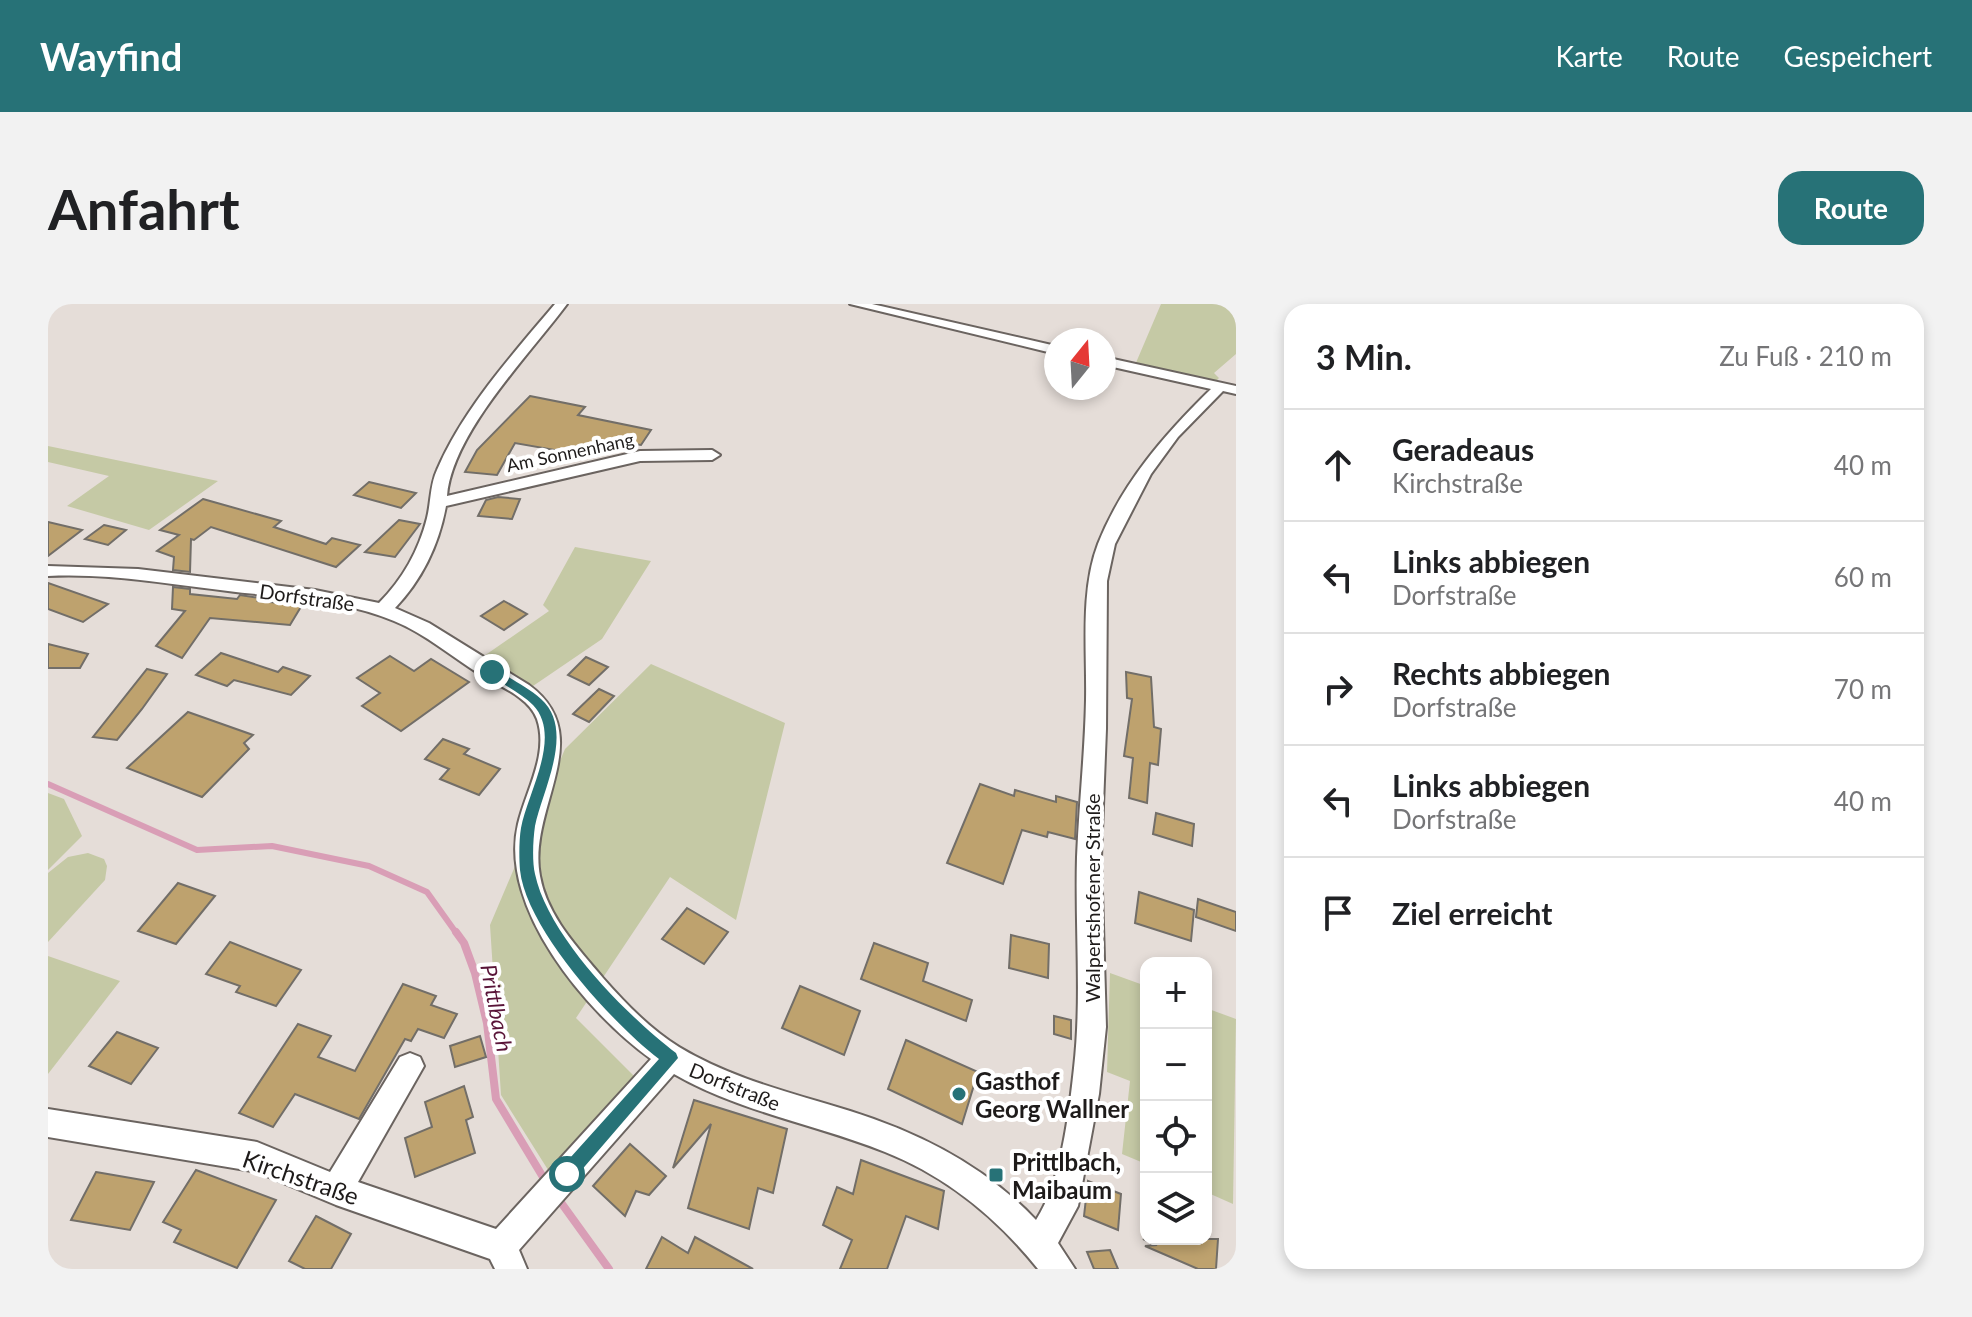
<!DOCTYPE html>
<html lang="de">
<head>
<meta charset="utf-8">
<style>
	body { margin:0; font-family:Lato,sans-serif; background:#f2f2f2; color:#202124 }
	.controls { position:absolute; right:24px; bottom:24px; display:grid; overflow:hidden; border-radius:16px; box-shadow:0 4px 12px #0003 }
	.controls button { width:72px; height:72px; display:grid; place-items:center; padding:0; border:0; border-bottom:2px solid #e0e0e0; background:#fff; color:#202124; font:40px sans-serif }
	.compass { position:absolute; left:996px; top:24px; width:72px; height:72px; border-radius:50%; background:#fff; box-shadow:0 4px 12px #0003; rotate:18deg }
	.stop { position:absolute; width:24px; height:24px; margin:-18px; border:6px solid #277277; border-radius:50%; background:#fff }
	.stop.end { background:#277277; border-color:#fff; box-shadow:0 2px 8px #0008 }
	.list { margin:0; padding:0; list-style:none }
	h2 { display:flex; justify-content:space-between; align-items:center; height:104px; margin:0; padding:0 32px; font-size:34px }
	h2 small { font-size:26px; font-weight:400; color:#757577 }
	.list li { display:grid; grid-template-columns:52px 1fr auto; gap:24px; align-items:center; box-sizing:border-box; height:112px; padding:0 32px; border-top:2px solid #e0e0e0 }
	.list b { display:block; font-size:30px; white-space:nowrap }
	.list p { margin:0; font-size:26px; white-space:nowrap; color:#757577 }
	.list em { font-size:26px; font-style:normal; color:#757577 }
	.icon { flex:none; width:44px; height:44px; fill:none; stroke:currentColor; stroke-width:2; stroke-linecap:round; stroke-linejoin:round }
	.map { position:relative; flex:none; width:1188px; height:965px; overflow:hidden; border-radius:24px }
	header { display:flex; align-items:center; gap:48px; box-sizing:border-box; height:112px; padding:0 40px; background:#277277; color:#fff }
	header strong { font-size:38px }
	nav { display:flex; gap:44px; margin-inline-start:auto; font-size:28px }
	.intro { display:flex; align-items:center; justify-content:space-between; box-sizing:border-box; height:192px; padding:0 48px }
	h1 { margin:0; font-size:56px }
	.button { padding:20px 36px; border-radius:24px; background:#277277; color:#fff; font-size:28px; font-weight:700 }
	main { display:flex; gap:48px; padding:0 48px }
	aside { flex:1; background:#fff; border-radius:24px; box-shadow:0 4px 12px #0003 }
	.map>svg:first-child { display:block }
	.green { fill:#c5c9a5 }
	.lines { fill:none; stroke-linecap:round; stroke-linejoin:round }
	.stream-far1 { stroke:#d99eb6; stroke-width:6 }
	.stream { stroke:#d99eb6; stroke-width:8 }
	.building { fill:#bea26e; stroke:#726e68; stroke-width:2 }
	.street-casing { stroke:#6b6460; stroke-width:4 }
	.street { fill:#fff; fill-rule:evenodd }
	.route { fill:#277277 }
	.poi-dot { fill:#277277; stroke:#fff; stroke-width:3 }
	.labels { text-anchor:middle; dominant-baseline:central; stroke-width:8; stroke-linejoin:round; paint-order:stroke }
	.far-street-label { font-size:18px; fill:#1e1b1a; stroke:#fff }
	.street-label { font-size:20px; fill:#1e1b1a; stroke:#fff }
	.water-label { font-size:22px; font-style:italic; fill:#591438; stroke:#fff }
	.near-poi-label { font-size:24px; font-weight:bold; fill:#1e1b1a; stroke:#fff; text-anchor:start }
	.near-street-label { font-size:24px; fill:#1e1b1a; stroke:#fff }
</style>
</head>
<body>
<header>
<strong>Wayfind</strong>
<nav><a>Karte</a><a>Route</a><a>Gespeichert</a></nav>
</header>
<div class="intro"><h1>Anfahrt</h1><a class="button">Route</a></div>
<main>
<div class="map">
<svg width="1188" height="965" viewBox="0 0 1188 965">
	<rect width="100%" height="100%" fill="#e5ddd8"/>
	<g class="green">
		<polygon points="1113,0 1188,0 1188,50 1166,69 1171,74 1168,77 1087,61"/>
		<polygon points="0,142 170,177 101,226 19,202 61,172 0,158"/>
		<polygon points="527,243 603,257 554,335 485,382 436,352 501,307 495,301"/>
		<polygon points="603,360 737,419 688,616 622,573 528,714 587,773 502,869 453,791 442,621 517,445"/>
		<polygon points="0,489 16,495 34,532 0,566"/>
		<polygon points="40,549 56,555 59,562 57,576 0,638 0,569 20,553"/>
		<polygon points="0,652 72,677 0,770"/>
		<polygon points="1062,669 1098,682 1098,860 1074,850 1082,777 1059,768"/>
		<polygon points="1158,704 1188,715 1185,900 1158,888"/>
	</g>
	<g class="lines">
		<polyline class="stream-far1" points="0,480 149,546 224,542 321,562 379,588 409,630"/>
		<g class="stream">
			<polyline points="408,628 416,639 427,669 439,719 448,795 498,878"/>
			<polyline points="509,893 561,965"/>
		</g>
	</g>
	<g class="building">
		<polygon points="482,92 537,103 530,111 603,126 593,141 547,135 535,151 467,139 449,171 417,168 429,146"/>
		<polygon points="321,178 368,189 353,204 306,191"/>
		<polygon points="450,193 472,195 464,215 430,212 438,196"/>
		<polygon points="155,195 233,217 226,223 278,240 284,234 312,241 288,263 163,223 146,236 143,235 142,268 125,266 126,253 109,247 131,231 112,226"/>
		<polygon points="351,216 372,220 347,253 317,248"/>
		<polygon points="0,218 34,226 0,252"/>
		<polygon points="56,221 78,226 60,241 37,235"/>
		<polygon points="0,279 60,300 35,318 0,305"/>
		<polygon points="125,283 142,285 142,290 189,295 192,291 212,294 210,297 254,301 242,321 162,314 134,354 108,342 137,307 124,305"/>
		<polygon points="456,297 479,310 456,326 433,312"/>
		<polygon points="0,340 40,350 32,364 0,364"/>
		<polygon points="173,349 230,368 235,363 262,372 243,391 186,376 179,382 148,371"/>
		<polygon points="342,352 366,367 383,355 421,378 353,427 314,402 332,389 309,374"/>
		<polygon points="538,353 560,363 541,381 520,371"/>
		<polygon points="99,365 119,370 94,405 69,436 45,433"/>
		<polygon points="1078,368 1103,373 1106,423 1113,425 1110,461 1102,459 1099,499 1081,494 1085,454 1076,452 1084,395 1079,394"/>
		<polygon points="551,385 566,392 541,418 525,410"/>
		<polygon points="140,408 205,431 196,439 201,445 154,493 79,464"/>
		<polygon points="395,435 421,445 416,450 452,465 431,491 392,475 401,465 377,455"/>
		<polygon points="932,480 966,492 967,486 1008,498 1008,492 1029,498 1027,535 1000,528 999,533 974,526 955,580 899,559"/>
		<polygon points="1108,509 1146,520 1144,542 1105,530"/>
		<polygon points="130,579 167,592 128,640 90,627"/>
		<polygon points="1091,588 1146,606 1143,637 1087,619"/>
		<polygon points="1150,595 1188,608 1188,627 1148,613"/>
		<polygon points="639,604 680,628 656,660 614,635"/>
		<polygon points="963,631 1001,640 1000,674 961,664"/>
		<polygon points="182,638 253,666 228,702 188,688 192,682 158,670"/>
		<polygon points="826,639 880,659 875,677 924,696 918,717 813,675"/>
		<polygon points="355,680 388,692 383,701 409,710 396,734 370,725 363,737 357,735 311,815 247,790 225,823 191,809 250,720 283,732 270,753 307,767"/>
		<polygon points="752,682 812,707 796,751 734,724"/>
		<polygon points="1006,712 1023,716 1023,735 1006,730"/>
		<polygon points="69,728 110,744 83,780 41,762"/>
		<polygon points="432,732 438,753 407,763 402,742"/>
		<polygon points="858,736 930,768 914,820 840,785"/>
		<polygon points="416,782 425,813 418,816 427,849 367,873 357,834 384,823 377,798"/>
		<polygon points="646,796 739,825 725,889 710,884 701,925 640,904 663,820 625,864"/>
		<polygon points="582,840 618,872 601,891 588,887 577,912 545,882"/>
		<polygon points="813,856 896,887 890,925 858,912 839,965 792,965 804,936 775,921 789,883 805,890"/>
		<polygon points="148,866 228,896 189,964 126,938 133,926 115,918"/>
		<polygon points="48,868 106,878 82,926 23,916"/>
		<polygon points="1040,877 1073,890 1070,926 1036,912"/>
		<polygon points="268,912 303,930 283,965 257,965 241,957"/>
		<polygon points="614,933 640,949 647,933 705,965 598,965"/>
		<polygon points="1095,935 1170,935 1168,965 1150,965 1097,942 1109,941"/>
		<polygon points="1062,946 1070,965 1046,965 1039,948"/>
	</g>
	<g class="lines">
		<g class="street-casing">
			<g id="street">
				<path d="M507,0h12c-37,50 -115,129 -120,192l193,-45 72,-1 8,5 -8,5 -72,1 -194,45c-7,38 -24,74 -51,102l34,15 100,62c70,51 -2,123 11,191 7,40 38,72 63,102 23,26 47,51 76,69 53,32 113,46 171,64 70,22 135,55 186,109 25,-38 33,-106 38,-152 8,-70 1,-140 3,-211 2,-52 8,-104 9,-157 1,-50 -6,-109 12,-156 24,-61 67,-110 113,-155l-107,-24v-8l132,29v8l-13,-3 -45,46 -27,37 -36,70 -8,37 -1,148 -5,128 5,170 -7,67 -21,112 -20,37 17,26h-37c-40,-50 -92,-93 -153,-117 -70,-28 -145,-40 -211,-78l-155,176 8,19h-32l-5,-10 -154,-54 -79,-33 -209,-35v-28l209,33 73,30 70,-115 10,-4 10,4 4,9 -66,116 138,47 155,-170c-64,-46 -153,-151 -133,-235 8,-34 31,-70 19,-105 -8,-22 -38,-33 -56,-44 -29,-18 -55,-41 -87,-54 -52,-22 -110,-23 -166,-30 -60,-7 -119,-18 -180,-15v-10l90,3 177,21 64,13c23,-23 40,-53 48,-85 4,-16 3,-33 10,-48 26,-61 75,-115 118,-166z"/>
				<polygon points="802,0 824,0 1008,42 1008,50"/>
			</g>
		</g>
		<use href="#street" class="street"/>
	</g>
	<path class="route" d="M440,365h8c14,10 32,18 45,30 35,31 1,92 -6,127 -2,14 -3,35 0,48 13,62 91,141 141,179l2,5 -105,122 -6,3 -6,-3 -3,-6 3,-6 98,-109c-46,-35 -133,-130 -139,-189 -1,-12 -1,-30 1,-42 6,-34 42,-92 12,-123 -12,-12 -31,-21 -45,-31z"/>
	<g class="poi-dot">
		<circle cx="911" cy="790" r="8"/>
		<rect x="940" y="863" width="16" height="16" rx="4"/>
	</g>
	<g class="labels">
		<g class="far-street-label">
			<text transform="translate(522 148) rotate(-12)">Am Sonnenhang</text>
		</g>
		<g class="street-label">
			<text transform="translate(259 293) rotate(8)">Dorfstraße</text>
			<text transform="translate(1044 594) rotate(-90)">Walpertshofener Straße</text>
			<text transform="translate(687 782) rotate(22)">Dorfstraße</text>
		</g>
		<g class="water-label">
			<text transform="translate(449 704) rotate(79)">Prittlbach</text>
		</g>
		<g class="near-poi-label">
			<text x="927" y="776">Gasthof<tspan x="927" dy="28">Georg Wallner</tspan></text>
			<text x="964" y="857">Prittlbach,<tspan x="964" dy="28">Maibaum</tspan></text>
		</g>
		<g class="near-street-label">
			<text transform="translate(253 873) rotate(19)">Kirchstraße</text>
		</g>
	</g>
</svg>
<div class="controls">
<button>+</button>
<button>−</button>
<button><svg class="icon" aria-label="locate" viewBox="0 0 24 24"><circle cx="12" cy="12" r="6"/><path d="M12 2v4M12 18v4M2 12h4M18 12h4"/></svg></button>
<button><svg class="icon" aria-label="layers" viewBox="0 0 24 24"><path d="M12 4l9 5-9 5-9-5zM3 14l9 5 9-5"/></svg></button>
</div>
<svg class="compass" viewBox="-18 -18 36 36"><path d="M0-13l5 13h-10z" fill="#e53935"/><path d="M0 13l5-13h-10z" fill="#757577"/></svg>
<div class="stop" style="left:519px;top:870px"></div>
<div class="stop end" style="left:444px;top:368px"></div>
</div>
<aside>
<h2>3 Min.<small>Zu Fuß · 210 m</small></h2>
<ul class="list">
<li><svg class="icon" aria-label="ahead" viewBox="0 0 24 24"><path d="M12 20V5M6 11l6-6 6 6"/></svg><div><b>Geradeaus</b><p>Kirchstraße</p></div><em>40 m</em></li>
<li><svg class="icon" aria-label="left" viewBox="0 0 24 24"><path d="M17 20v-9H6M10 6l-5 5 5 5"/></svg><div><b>Links abbiegen</b><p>Dorfstraße</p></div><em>60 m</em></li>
<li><svg class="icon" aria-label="right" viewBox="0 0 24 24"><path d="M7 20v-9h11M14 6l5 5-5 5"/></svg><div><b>Rechts abbiegen</b><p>Dorfstraße</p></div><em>70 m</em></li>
<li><svg class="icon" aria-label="left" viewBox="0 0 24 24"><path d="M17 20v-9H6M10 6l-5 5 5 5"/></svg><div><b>Links abbiegen</b><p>Dorfstraße</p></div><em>40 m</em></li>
<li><svg class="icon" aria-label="arrive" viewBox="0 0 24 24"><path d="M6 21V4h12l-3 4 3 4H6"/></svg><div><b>Ziel erreicht</b></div></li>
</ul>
</aside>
</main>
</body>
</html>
